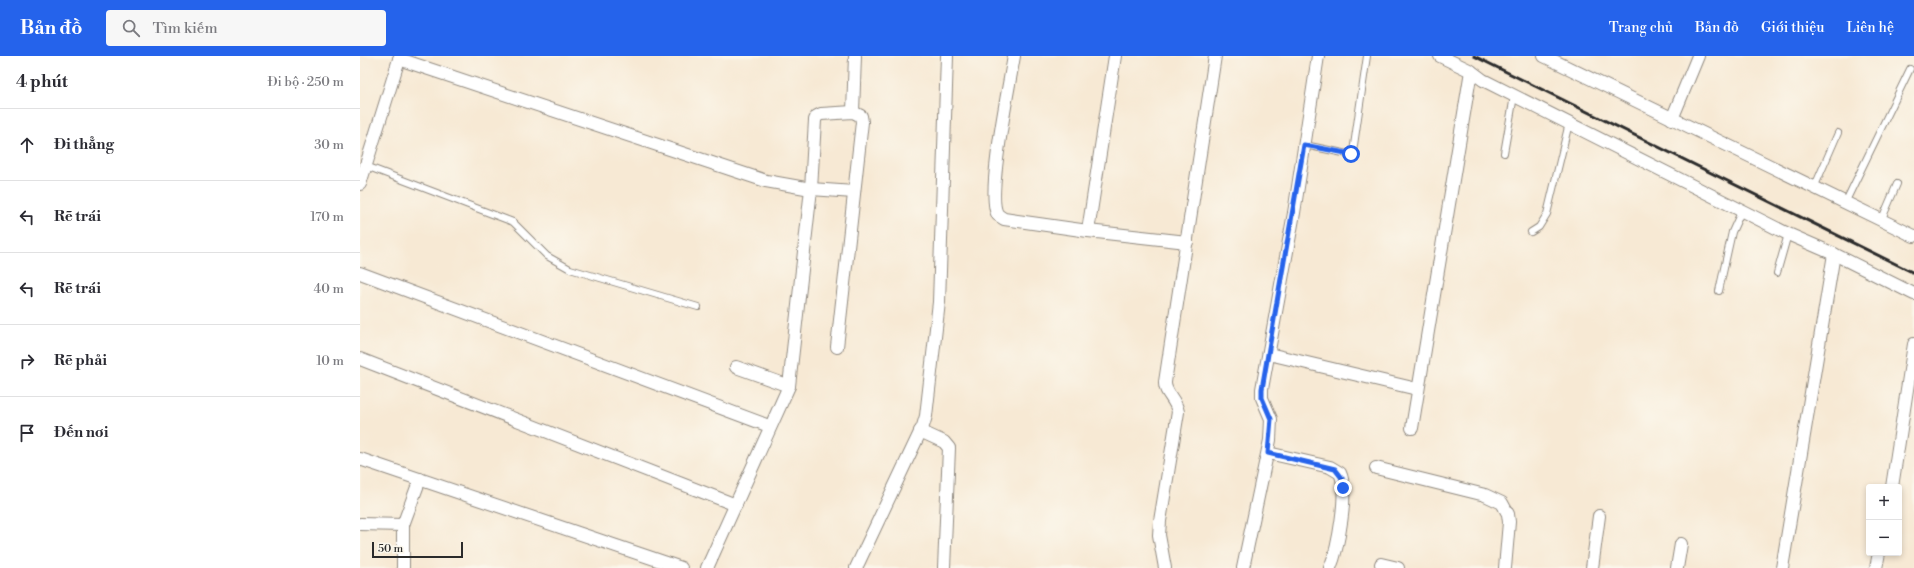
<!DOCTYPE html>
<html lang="vi">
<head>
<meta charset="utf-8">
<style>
	body { margin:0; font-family:"Libre Bodoni",serif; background:#f7f7f7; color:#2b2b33 }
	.controls { position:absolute; right:12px; bottom:12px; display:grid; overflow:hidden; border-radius:4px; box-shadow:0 2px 6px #0003 }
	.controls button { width:36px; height:36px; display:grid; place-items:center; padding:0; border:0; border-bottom:1px solid #e1e1e2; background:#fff; color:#2b2b33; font:20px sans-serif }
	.scale { position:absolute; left:12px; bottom:10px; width:91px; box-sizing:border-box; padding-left:4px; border:2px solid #2b2b2b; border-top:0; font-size:11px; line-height:14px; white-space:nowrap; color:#2b2b2b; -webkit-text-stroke:3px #fbf7ec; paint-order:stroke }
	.stop { position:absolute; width:12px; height:12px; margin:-9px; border:3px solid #2563eb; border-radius:50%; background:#fff }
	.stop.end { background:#2563eb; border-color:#fff; box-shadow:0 1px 4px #0008 }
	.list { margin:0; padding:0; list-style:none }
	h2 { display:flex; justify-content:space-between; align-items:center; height:52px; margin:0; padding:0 16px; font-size:17px }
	h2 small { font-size:13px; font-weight:400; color:#7c7c81 }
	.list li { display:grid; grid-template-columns:26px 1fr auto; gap:12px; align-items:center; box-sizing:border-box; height:72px; padding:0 16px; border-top:1px solid #e1e1e2 }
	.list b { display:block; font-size:15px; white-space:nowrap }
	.list em { font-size:13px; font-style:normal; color:#7c7c81 }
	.icon { flex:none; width:22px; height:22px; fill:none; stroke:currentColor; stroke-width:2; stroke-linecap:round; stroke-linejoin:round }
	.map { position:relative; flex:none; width:1554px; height:512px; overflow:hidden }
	header { display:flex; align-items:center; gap:24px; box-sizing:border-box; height:56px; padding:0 20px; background:#2563eb; color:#fff }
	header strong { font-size:19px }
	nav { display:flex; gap:22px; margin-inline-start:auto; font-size:14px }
	.search { width:280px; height:36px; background:#f7f7f7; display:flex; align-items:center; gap:10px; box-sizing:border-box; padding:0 14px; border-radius:4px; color:#7c7c81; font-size:15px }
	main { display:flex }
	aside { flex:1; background:#fff }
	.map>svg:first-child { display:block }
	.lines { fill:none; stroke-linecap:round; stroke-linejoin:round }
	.service-casing { stroke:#918a80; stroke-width:8 }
	.minor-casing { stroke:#918a80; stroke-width:14 }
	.service { stroke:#fff; stroke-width:6 }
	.minor { stroke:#fff; stroke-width:12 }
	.rail { stroke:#2b2b2b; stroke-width:3 }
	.route { stroke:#2563eb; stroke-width:5 }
</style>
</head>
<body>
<header>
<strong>Bản đồ</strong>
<div class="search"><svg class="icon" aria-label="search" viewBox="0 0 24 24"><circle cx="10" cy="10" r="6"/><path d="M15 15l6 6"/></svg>Tìm kiếm</div>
<nav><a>Trang chủ</a><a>Bản đồ</a><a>Giới thiệu</a><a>Liên hệ</a></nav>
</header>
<main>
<aside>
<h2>4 phút<small>Đi bộ · 250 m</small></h2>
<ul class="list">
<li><svg class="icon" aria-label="ahead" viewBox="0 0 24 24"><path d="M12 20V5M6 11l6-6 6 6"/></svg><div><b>Đi thẳng</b></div><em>30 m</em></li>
<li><svg class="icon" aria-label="left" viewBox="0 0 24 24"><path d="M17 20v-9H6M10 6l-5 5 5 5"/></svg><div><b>Rẽ trái</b></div><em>170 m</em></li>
<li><svg class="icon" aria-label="left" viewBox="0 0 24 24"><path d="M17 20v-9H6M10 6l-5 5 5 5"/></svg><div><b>Rẽ trái</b></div><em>40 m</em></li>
<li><svg class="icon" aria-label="right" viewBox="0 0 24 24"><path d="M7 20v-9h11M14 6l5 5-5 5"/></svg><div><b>Rẽ phải</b></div><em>10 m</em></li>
<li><svg class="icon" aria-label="arrive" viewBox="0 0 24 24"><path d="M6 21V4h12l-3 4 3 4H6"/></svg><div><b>Đến nơi</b></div></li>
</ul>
</aside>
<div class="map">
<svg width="1554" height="512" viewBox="0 0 1554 512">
	<rect width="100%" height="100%" fill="#fbf7ec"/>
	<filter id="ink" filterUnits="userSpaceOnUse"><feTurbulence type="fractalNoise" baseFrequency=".025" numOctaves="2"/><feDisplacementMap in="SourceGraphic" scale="8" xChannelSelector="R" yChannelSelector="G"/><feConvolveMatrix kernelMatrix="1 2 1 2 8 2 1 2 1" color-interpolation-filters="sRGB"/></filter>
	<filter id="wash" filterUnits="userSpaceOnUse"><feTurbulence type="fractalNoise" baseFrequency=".012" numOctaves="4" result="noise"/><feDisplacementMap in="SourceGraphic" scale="16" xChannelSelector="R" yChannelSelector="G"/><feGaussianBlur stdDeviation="0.9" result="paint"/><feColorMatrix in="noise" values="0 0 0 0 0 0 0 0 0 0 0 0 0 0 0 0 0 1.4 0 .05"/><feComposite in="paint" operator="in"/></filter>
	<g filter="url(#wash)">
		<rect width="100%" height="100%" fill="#f7e9d4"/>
	</g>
	<g filter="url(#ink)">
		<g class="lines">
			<g class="service-casing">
				<g id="service">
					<polyline points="945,89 988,98 993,96 1007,0"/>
					<polyline points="1144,97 1154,40"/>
					<polyline points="6,110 153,166 187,200 210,213 338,251"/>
					<polyline points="1454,132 1478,77"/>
					<polyline points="1485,147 1550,13"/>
					<polyline points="1521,165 1537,128"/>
					<polyline points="1171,176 1179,171 1187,158 1209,67"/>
					<polyline points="1417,217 1428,178"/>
					<polyline points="1359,235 1372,176 1382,154"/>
				</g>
			</g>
			<g class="minor-casing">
				<g id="minor">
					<path d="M654,0c-4,26 -29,143 -16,159l6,4 84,12 99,11"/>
					<polyline points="1080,0 1111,15 1123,24 1428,178 1474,198 1554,238"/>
					<polyline points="1184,0 1554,180"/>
					<polyline points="39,3 406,125 451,133 494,136"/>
					<polyline points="493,56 495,0"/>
					<polyline points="1312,63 1338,0"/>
					<polyline points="0,128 40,0"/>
					<polyline points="728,175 755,0"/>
					<polyline points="0,217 409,370"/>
					<polyline points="909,298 1057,333"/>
					<polyline points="0,303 376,449"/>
					<polyline points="376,311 429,330"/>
					<polyline points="1052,372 1111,15"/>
					<polyline points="560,375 584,386 589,392 584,512"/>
					<path d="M908,397l62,14 10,6c9,18 -2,76 -10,95"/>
					<polyline points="0,403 321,512"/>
					<polyline points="1016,412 1125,439 1142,447 1148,458 1149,466 1145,512"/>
					<polyline points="1532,431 1554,288"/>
					<polyline points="0,468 43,469"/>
					<polyline points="1021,508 1038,512"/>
					<polyline points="43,512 43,469 60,423"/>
					<polyline points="347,512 429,330 451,133 455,64 457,60 461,58 493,56 501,60 502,66 477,291"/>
					<polyline points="496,512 563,370 566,360 579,246 587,0"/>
					<path d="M805,512l-6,-33 1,-14 18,-109c-2,-13 -14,-19 -13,-30l50,-326"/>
					<polyline points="883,512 910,384 911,363 902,342 902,333 934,157 958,0"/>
					<polyline points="1232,512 1239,460"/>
					<polyline points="1317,512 1321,488"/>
					<polyline points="1422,512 1474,198"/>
					<polyline points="1516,512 1519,497"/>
				</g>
			</g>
			<use href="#service" class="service"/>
			<use href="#minor" class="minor"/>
			<polyline class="rail" points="1114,0 1554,217"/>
		</g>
	</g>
	<g class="lines" filter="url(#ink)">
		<polyline class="route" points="983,432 982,422 975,413 908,397 911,363 902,342 902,333 944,89 991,98"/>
	</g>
</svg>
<div class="controls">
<button>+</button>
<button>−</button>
</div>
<div class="scale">50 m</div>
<div class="stop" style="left:991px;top:98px"></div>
<div class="stop end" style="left:983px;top:432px"></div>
</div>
</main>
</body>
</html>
